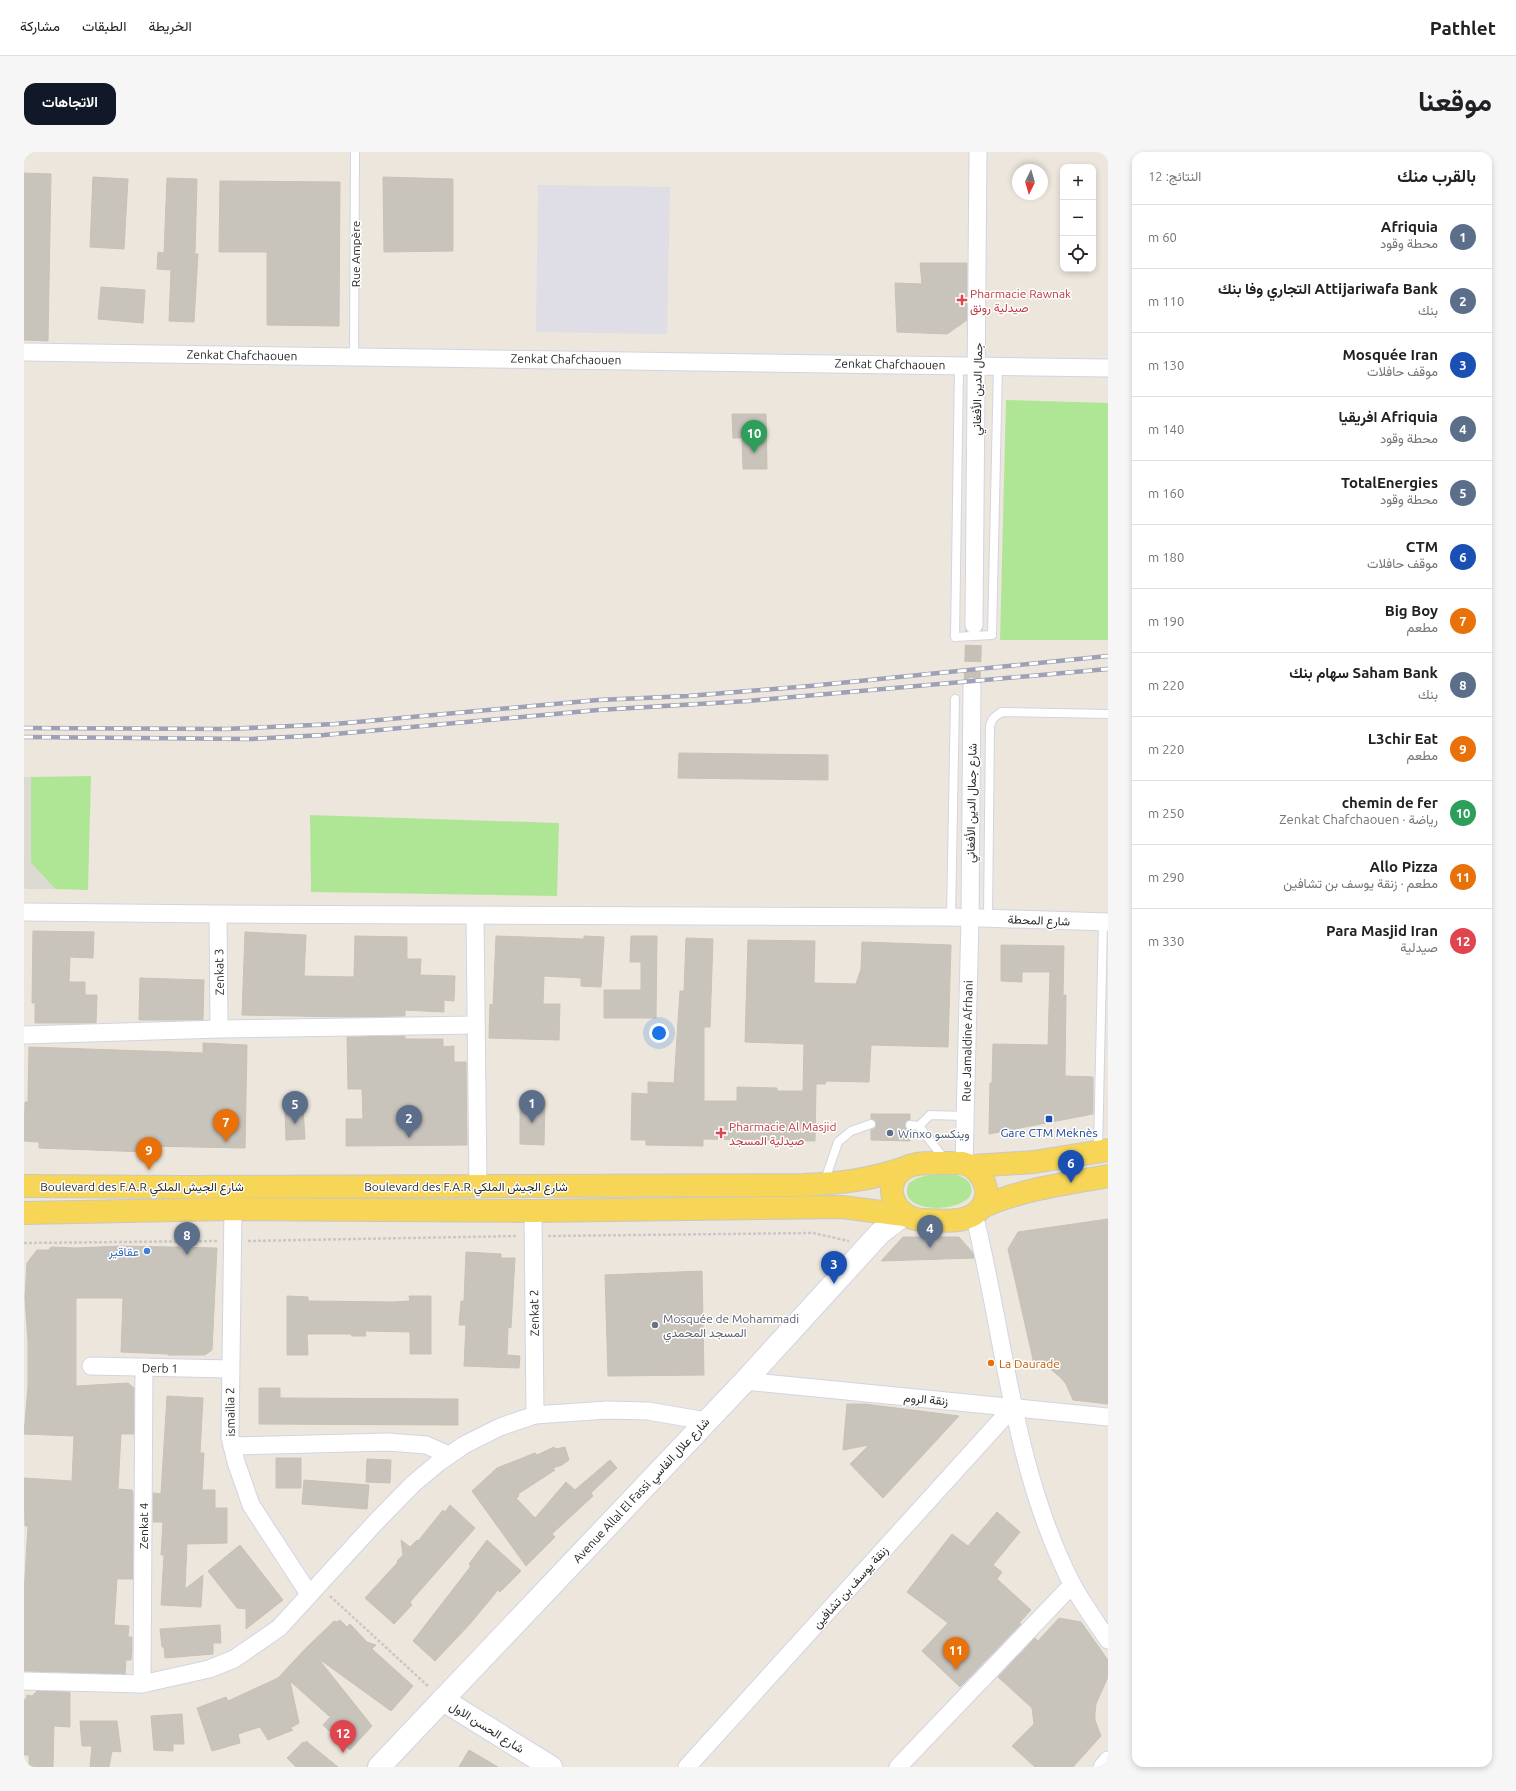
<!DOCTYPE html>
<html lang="ar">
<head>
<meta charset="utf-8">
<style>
	body { margin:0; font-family:Ubuntu,Vazirmatn,sans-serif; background:#f6f6f6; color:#202124; direction:rtl }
	.controls { position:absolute; right:12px; top:12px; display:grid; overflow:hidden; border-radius:8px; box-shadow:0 2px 6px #0003 }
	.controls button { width:36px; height:36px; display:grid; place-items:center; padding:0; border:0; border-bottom:1px solid #e0e0e0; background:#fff; color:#202124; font:20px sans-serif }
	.compass { position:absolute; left:988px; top:12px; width:36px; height:36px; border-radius:50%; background:#fff; box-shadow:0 2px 6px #0003; rotate:185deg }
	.you { position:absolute; left:635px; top:881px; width:14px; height:14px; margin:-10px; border:3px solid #fff; border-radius:50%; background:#1a73e8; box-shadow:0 0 0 6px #1a73e833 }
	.badge { display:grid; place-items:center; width:26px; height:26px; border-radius:50%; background:#111827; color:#fff; font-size:13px; font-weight:700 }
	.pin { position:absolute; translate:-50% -33px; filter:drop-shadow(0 1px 2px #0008) }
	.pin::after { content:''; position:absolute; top:21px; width:14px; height:12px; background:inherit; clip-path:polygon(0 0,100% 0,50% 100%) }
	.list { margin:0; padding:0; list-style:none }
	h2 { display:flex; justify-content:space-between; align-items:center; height:52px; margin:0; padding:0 16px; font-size:17px }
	h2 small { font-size:13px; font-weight:400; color:#757577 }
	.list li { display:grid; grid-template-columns:26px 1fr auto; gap:12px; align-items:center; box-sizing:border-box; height:64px; padding:0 16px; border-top:1px solid #e0e0e0 }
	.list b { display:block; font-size:15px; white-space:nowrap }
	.list p { margin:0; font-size:13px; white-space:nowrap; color:#757577 }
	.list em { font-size:13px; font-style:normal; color:#757577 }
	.icon { flex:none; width:22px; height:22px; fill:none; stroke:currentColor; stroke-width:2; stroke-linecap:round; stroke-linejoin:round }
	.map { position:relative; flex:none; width:1084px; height:1615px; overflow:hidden; direction:ltr; border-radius:12px }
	header { display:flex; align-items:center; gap:24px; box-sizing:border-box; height:56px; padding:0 20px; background:#fff; border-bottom:1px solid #e0e0e0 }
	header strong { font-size:19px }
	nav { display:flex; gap:22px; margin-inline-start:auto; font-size:14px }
	.intro { display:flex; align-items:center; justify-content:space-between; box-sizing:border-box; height:96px; padding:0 24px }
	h1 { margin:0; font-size:28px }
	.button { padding:10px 18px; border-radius:12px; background:#111827; color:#fff; font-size:14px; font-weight:700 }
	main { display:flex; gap:24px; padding:0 24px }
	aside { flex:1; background:#fff; border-radius:12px; box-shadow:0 2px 6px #0003 }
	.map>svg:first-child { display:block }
	.industrial { fill:#dfdde5 }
	.green { fill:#afe696 }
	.plaza { fill:#ddd9d3 }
	.building { fill:#c8c3bb; stroke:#c8c2b5 }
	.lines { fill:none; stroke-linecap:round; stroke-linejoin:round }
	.street-tunnel { stroke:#c6c0b8; stroke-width:17; stroke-dasharray:17 8; stroke-linecap:butt }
	.lane-casing { stroke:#d1d4e4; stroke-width:10 }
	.street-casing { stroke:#d1d4e4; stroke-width:19 }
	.secondary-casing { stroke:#d1d4e4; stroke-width:24 }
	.primary-casing { stroke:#c8c8c8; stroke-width:24 }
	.path { stroke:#c8c8c8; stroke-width:2.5; stroke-dasharray:3 2; stroke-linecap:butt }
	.lane { stroke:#fff; stroke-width:8 }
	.street { stroke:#fff; stroke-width:17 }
	.secondary { stroke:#fff; stroke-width:22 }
	.primary { stroke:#f6d557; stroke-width:22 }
	.rail-casing { stroke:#9ea1b5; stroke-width:4.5 }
	.rail { stroke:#fff; stroke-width:3; stroke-dasharray:9; stroke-linecap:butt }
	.health-dot { fill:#e0444e; stroke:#fff; stroke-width:1.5 }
	.transit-dot { fill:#1a4fb4; stroke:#fff; stroke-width:1.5 }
	.service-dot { fill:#5c6f8a; stroke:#fff; stroke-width:1.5 }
	.shop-dot { fill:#3f7fe0; stroke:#fff; stroke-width:1.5 }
	.worship-dot { fill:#6b7280; stroke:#fff; stroke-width:1.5 }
	.food-dot { fill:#e8710a; stroke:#fff; stroke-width:1.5 }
	.labels { text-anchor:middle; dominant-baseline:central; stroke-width:3; stroke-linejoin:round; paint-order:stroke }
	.street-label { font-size:12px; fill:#2a2a2a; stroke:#fff }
	.health-label { font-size:12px; fill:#be3a42; stroke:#fff; text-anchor:start }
	.transit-label { font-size:12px; fill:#164399; stroke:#fff }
	.service-label { font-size:12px; fill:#4e5e75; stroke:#fff; text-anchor:start }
	.shop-label { font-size:12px; fill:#366cbe; stroke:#fff; text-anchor:end }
	.worship-label { font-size:12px; fill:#5b616d; stroke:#fff; text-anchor:start }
	.food-label { font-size:12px; fill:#c56008; stroke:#fff; text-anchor:start }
</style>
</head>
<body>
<header>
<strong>Pathlet</strong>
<nav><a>الخريطة</a><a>الطبقات</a><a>مشاركة</a></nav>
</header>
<div class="intro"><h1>موقعنا</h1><a class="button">الاتجاهات</a></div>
<main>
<aside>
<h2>بالقرب منك<small>النتائج: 12</small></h2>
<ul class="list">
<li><span class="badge" style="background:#5c6f8a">1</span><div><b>Afriquia</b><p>محطة وقود</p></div><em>60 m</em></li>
<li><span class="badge" style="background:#5c6f8a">2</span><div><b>Attijariwafa Bank التجاري وفا بنك</b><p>بنك</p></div><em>110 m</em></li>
<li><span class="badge" style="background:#1a4fb4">3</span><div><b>Mosquée Iran</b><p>موقف حافلات</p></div><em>130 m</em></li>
<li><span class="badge" style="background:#5c6f8a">4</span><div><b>Afriquia افريقيا</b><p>محطة وقود</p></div><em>140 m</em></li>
<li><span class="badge" style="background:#5c6f8a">5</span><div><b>TotalEnergies</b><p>محطة وقود</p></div><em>160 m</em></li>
<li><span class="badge" style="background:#1a4fb4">6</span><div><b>CTM</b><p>موقف حافلات</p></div><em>180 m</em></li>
<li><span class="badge" style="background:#e8710a">7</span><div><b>Big Boy</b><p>مطعم</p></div><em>190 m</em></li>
<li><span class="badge" style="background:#5c6f8a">8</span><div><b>Saham Bank سهام بنك</b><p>بنك</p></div><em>220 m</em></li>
<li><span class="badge" style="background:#e8710a">9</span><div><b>L3chir Eat</b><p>مطعم</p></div><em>220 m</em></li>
<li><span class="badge" style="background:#2e9e5b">10</span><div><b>chemin de fer</b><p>رياضة · Zenkat Chafchaouen</p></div><em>250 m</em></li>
<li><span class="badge" style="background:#e8710a">11</span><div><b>Allo Pizza</b><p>مطعم · زنقة يوسف بن تشافين</p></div><em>290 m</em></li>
<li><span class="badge" style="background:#e0444e">12</span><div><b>Para Masjid Iran</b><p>صيدلية</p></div><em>330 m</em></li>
</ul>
</aside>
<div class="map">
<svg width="1084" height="1615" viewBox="0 0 1084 1615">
	<rect width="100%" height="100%" fill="#ede6dc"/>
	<polygon class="industrial" points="514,33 646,35 643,182 512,180"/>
	<g class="green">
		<polygon points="982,248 1084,251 1084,488 976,488"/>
		<polygon points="67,624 64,738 31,737 7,711 7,625"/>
		<polygon points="286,663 535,671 533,744 287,740"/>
		<path d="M909,1022c11,0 31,-2 37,10 15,29 -78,35 -61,-1l8,-5z"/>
	</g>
	<polygon class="plaza" points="0,625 7,625 7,711 31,737 2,737 0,735"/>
	<g class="building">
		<polygon points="0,21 27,22 24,189 0,188"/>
		<polygon points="69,25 104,27 100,97 66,95"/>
		<polygon points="359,25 429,27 429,99 360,100"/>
		<polygon points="143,26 173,27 171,102 174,102 170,170 145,169 147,118 133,117 134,100 140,101"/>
		<polygon points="196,29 316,30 315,174 243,173 243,100 195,100"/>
		<polygon points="896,111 943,111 943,168 923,182 873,180 871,131 898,132"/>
		<polygon points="77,135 121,138 119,171 74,167"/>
		<polygon points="708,262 742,262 743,317 719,317 718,286 709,286"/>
		<polygon points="655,601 804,603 804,628 654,626"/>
		<polygon points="9,779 70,780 69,806 46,805 45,830 61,830 61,843 73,843 72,871 11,871 11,851 8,851"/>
		<polygon points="221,780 282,783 280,824 330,825 331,784 383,785 383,807 397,807 396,823 431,824 430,849 420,848 420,860 381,858 381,864 322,865 218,863"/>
		<polygon points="472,784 560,787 560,784 580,785 577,835 557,834 557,826 520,824 519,852 536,852 535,888 465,886 466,852 469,853"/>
		<polygon points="607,784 633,784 632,866 580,866 580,838 617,838 617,810 606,810"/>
		<polygon points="662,786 689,787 686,875 680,875 680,949 713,949 713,935 753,936 753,939 779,939 780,892 721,890 724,788 791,789 790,831 832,832 837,817 838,790 927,793 924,895 847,893 845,930 802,929 801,932 792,932 791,989 679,987 679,994 622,993 622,988 607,988 608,941 624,942 624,930 650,931 656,839 660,839"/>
		<polygon points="977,793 1040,794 1039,843 1042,843 1041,924 1069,925 1069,962 965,982 966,931 968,931 969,892 1024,893 1026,820 998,820 998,830 977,829"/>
		<polygon points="116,826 180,828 179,868 115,868"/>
		<polygon points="381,884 381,887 419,887 419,895 430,894 430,910 442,910 443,993 322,994 322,967 339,967 338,937 324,937 323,885"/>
		<polygon points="179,891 223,893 221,996 122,994 122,1000 15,996 15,990 0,989 1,950 4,950 5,895 179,901"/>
		<polygon points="496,949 521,949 520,993 496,992"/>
		<polygon points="279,956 281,987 262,988 261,957"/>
		<polygon points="847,962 886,962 886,968 882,969 881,973 882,977 886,979 886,989 847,988 847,978 851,976 852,973 851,968 847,967"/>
		<polygon points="1084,1067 1084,1252 1049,1248 1042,1232 1037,1226 1024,1215 1016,1212 1010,1212 984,1097 994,1080"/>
		<polygon points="879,1085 935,1085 949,1101 950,1106 857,1109"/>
		<polygon points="98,1094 193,1096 188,1198 181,1203 144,1203 144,1202 97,1200 99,1146 52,1146 52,1234 104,1231 110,1236 110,1282 97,1282 94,1337 108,1338 109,1341 109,1427 93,1427 90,1473 105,1474 104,1485 108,1485 108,1499 107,1508 102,1508 101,1522 0,1519 0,1443 4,1374 1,1374 0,1326 48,1329 50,1284 0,1282 4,1235 4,1189 1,1146 3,1111 13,1098 25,1098 27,1095 52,1096"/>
		<polygon points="442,1100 477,1102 477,1106 491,1106 487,1176 484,1175 483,1203 496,1204 495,1216 440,1214 442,1173 435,1173 437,1149 440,1149"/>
		<polygon points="678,1119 680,1223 584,1224 581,1123"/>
		<polygon points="263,1144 284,1145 284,1149 369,1150 386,1149 385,1144 407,1144 407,1202 386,1202 386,1180 341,1179 342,1184 328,1184 327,1182 283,1182 284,1203 263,1203"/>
		<polygon points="235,1236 256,1236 256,1246 434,1247 434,1273 235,1272"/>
		<polygon points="143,1244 179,1246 176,1301 180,1301 178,1338 191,1338 191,1356 203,1356 203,1391 163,1392 161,1437 179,1423 177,1455 137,1453 140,1403 137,1403 139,1370 129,1370 129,1341 137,1342"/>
		<polygon points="823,1252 841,1252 935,1264 859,1346 826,1312 845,1293 819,1298"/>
		<polygon points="530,1295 532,1297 541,1295 545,1308 538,1313 529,1316 531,1318 494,1342 495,1344 492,1346 511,1366 542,1330 551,1338 586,1308 593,1316 567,1341 569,1344 528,1382 531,1385 502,1414 448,1339 473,1316 511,1301 513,1303"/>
		<rect x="252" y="1306" width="25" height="30"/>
		<polygon points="343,1307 367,1308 366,1331 342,1330"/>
		<polygon points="280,1328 345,1333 343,1357 278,1352"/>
		<polygon points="426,1353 451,1376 386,1450 388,1453 370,1472 341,1446 374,1410 373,1409 379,1403 377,1388 386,1395 393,1388 394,1389 419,1358 421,1360"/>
		<polygon points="973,1360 996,1380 969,1413 978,1420 973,1427 1007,1458 995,1471 997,1472 936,1535 898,1499 924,1471 883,1440 928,1382 944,1394"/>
		<polygon points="463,1388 497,1419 476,1440 474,1438 445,1473 411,1509 389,1489 447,1414 445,1412"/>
		<polygon points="216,1393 259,1448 222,1477 222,1457 213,1456 184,1419"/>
		<polygon points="1035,1466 1057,1470 1084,1508 1084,1525 1072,1552 1071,1561 1071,1568 1077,1584 1049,1615 1011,1615 988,1594 1010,1572 1008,1556 974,1525 1011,1486 1014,1489"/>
		<polygon points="316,1468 323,1475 326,1472 343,1490 352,1493 348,1497 389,1534 367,1559 298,1509 297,1510 348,1574 326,1598 299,1573 308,1563 305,1564 266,1529 275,1571 266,1576 269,1578 244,1588 236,1575 214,1582 216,1591 188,1599 173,1556 202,1545 204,1549 254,1526 281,1497 310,1469 313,1470"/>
		<polygon points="196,1473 197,1491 189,1491 189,1502 141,1506 140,1495 138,1495 136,1477"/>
		<polygon points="13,1539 46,1540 46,1575 30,1574 29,1615 5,1615 5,1603 0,1603 0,1548 2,1547 3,1543 8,1544"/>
		<polygon points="158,1562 160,1592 149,1592 149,1599 130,1598 127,1564"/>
		<polygon points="56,1569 93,1569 97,1600 88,1599 85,1615 66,1615 68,1594 58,1594"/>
		<polygon points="282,1589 314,1615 272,1615 263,1606 279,1590 280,1592"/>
		<polygon points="445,1598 474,1615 435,1615"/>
	</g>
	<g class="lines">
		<polyline class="street-tunnel" points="948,535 950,473"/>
		<g class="lane-casing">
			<g id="lane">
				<polyline points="330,205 331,0"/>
				<polyline points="935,214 931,485 968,483 974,214"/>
				<polyline points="927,765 931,547"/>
				<path d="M964,766l2,-192c2,-8 5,-10 12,-14l106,2"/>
				<polyline points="886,973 895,974 921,1008"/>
				<polyline points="895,974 906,963 941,964"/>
				<polyline points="1074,999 1079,770"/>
				<polyline points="800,1031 814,990 827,979 847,972"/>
			</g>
		</g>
		<g class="street-casing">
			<g id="street">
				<polyline points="0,200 1084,216"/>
				<polyline points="950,473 954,0"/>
				<polyline points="0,760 194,762 927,765 1084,770"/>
				<polyline points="194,762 195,877"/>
				<polyline points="451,764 454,1034"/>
				<polyline points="0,883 195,877 452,873"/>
				<polyline points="940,1012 946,766 948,535"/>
				<polyline points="209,1057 206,1285 212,1310 227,1353 285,1442"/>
				<polyline points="509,1059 511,1263"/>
				<path d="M950,1062c31,124 39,255 98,370 10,19 24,38 36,56"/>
				<polyline points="67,1214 206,1217"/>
				<polyline points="721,1229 1084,1265"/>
				<polyline points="208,1294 364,1290 402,1293 425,1303"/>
				<polyline points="0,1529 118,1532 185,1517 210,1507 255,1476 350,1372 389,1332 414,1311 440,1293 476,1275 511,1263 583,1258 624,1259 682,1269"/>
				<polyline points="118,1532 120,1215"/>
				<polyline points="663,1615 989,1255"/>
				<polyline points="874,1615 1048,1433"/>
				<polyline points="1078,1615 1084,1608"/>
			</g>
		</g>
		<g class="secondary-casing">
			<g id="secondary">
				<polyline points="419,1548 527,1615"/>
				<polyline points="355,1615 721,1229 856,1081 880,1063"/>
			</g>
		</g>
		<g class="primary-casing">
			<g id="primary">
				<path d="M938,1011c27,7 34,42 7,54 -12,6 -31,3 -45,3 -29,0 -45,-35 -19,-52 13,-8 42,-4 57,-5z"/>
				<polyline points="948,1014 1010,1010 1084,998"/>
				<path d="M0,1034l161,1 619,-2c38,-2 65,-5 101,-17"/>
				<path d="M958,1055c40,-18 83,-23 126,-31"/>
				<polyline points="0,1061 209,1057 509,1059 818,1055 880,1063"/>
			</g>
		</g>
		<g class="path">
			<polyline points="524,1084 789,1081 825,1089"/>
			<polyline points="224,1089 493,1084"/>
			<polyline points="0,1091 193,1089"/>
			<polyline points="306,1444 405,1535"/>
		</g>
		<use href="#lane" class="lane"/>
		<use href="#street" class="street"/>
		<use href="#secondary" class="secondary"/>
		<use href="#primary" class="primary"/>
		<g class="rail-casing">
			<g id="rail">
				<polyline points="0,576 202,577 311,572 574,548 664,544 786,534 1084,504"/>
				<polyline points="0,585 227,587 300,583 574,558 724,549 1084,517"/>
			</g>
		</g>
		<use href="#rail" class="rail"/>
	</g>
	<g class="health-dot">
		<path d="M936 142h4v4h4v4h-4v4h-4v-4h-4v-4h4z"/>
		<path d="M695 975h4v4h4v4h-4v4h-4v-4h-4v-4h4z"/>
	</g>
	<rect class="transit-dot" x="1021" y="963" width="8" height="8" rx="2"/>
	<circle class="service-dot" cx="866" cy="981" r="4"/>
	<circle class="shop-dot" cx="123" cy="1099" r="4"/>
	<circle class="worship-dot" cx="631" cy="1173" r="4"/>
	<circle class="food-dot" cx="967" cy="1211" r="4"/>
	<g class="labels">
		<g class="street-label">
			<text transform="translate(331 102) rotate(-90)">Rue Ampère</text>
			<text transform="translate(218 203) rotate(1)">Zenkat Chafchaouen</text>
			<text transform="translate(542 207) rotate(1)">Zenkat Chafchaouen</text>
			<text transform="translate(866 212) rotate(1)">Zenkat Chafchaouen</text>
			<text transform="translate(953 237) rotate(-89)">جمال الدين الأفغاني</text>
			<text transform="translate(947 651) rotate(-89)">شارع جمال الدين الأفغاني</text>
			<text transform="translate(1015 768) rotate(2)">شارع المحطة</text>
			<text transform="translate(195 820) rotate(-91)">Zenkat 3</text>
			<text transform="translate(943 889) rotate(-89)">Rue Jamaldine Afrhani</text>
			<text x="118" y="1034">Boulevard des F.A.R شارع الجيش الملكي</text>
			<text x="442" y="1034">Boulevard des F.A.R شارع الجيش الملكي</text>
			<text transform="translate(510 1161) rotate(-91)">Zenkat 2</text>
			<text transform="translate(136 1216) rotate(1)">Derb 1</text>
			<text transform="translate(902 1247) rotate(5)">زنقة الروم</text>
			<text transform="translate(206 1260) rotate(-91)">ismailia 2</text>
			<text transform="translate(617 1338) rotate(-47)">Avenue Allal El Fassi شارع علال الفاسي</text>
			<text transform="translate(119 1374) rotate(-90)">Zenkat 4</text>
			<text transform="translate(826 1435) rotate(-48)">زنقة يوسف بن تشافين</text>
			<text transform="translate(463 1575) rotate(32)">شارع الحسن الاول</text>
		</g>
		<g class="health-label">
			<text x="946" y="141">Pharmacie Rawnak<tspan x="946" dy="14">صيدلية رونق</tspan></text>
			<text x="705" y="974">Pharmacie Al Masjid<tspan x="705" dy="14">صيدلية المسجد</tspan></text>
		</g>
		<g class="transit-label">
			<text x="1025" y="980">Gare CTM Meknès</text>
		</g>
		<g class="service-label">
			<text x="874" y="981">Winxo وينكسو</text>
		</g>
		<g class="shop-label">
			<text x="115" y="1099">عقاقير</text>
		</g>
		<g class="worship-label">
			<text x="639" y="1166">Mosquée de Mohammadi<tspan x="639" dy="14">المسجد المحمدي</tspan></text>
		</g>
		<g class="food-label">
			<text x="975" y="1211">La Daurade</text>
		</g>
	</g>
</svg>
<div class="controls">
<button>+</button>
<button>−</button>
<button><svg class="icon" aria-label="locate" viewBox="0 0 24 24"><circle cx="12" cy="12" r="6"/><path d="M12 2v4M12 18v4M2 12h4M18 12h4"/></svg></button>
</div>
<svg class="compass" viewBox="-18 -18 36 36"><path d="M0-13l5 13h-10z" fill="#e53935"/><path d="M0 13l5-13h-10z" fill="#757577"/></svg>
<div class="you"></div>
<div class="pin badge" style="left:508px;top:971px;background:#5c6f8a">1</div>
<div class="pin badge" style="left:385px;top:986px;background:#5c6f8a">2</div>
<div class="pin badge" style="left:810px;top:1132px;background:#1a4fb4">3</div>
<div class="pin badge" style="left:906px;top:1096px;background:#5c6f8a">4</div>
<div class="pin badge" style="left:271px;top:972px;background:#5c6f8a">5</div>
<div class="pin badge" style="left:1047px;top:1031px;background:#1a4fb4">6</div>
<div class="pin badge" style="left:202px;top:990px;background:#e8710a">7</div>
<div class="pin badge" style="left:163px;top:1103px;background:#5c6f8a">8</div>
<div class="pin badge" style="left:125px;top:1018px;background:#e8710a">9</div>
<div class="pin badge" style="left:730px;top:301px;background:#2e9e5b">10</div>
<div class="pin badge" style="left:932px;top:1518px;background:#e8710a">11</div>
<div class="pin badge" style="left:319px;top:1601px;background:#e0444e">12</div>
</div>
</main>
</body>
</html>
